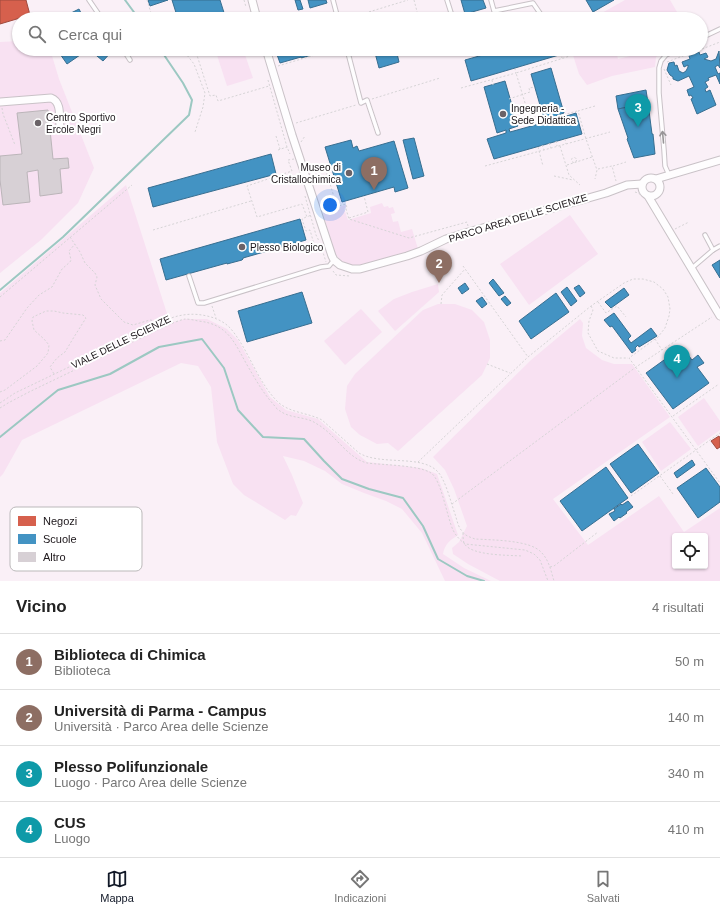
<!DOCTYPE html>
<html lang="it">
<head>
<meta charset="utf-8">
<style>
	body { margin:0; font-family:Helvetica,sans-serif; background:#f2f2f2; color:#222 }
	.controls { position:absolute; right:12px; bottom:12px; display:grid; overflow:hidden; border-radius:4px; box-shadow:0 1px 3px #0004 }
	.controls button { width:36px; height:36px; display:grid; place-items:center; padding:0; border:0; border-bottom:1px solid #e0e0e0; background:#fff; color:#222; font:20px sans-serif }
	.you { position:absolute; left:330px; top:205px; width:14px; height:14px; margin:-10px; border:3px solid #fff; border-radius:50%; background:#1a73e8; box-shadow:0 0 0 6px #1a73e833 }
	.badge { display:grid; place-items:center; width:26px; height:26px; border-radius:50%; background:#111827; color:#fff; font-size:13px; font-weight:700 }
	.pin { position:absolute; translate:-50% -33px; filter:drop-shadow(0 1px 2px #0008) }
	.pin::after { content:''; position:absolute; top:21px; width:14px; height:12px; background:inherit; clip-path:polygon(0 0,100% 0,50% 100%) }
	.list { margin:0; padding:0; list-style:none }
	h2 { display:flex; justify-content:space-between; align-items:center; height:52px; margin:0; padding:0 16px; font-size:17px }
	h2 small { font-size:13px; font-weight:400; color:#767676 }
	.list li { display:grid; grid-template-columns:26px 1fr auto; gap:12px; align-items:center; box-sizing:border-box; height:56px; padding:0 16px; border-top:1px solid #e0e0e0 }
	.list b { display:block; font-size:15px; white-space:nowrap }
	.list p { margin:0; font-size:13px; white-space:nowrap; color:#767676 }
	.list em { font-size:13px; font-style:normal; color:#767676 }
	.icon { flex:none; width:22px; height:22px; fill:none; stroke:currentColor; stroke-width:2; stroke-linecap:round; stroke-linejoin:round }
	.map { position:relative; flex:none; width:720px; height:581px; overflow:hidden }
	.search { position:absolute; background:#fff; box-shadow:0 1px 3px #0004; left:12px; right:12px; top:12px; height:44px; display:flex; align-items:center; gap:10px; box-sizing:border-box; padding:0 14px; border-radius:22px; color:#767676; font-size:15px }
	.sheet { height:276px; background:#fff }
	nav { display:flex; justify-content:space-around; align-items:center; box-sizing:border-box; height:56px; border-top:1px solid #e0e0e0; background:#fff; font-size:11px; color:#767676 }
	nav a { display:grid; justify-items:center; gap:2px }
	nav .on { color:#111827 }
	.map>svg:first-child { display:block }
	.green { fill:#f8e1f2; fill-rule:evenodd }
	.shops { fill:#d6604d; stroke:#9e4a3e }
	.schools { fill:#4393c3; stroke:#376e90 }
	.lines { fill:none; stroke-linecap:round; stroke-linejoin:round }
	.stream { stroke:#9cc8c2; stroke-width:2 }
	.building { fill:#d7d0d5; stroke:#bbb5b9 }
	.service-casing { stroke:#c9c2c7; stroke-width:5.5 }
	.minor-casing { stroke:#c9c2c7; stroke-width:9 }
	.path { stroke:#d6d4d6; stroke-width:1; stroke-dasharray:2 2; stroke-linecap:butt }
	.service { stroke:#fefdfe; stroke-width:3.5 }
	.minor { stroke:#fefdfe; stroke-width:7 }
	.oneway { stroke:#989597 }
	.poi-dot { fill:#6a6267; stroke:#fff; stroke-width:1.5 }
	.labels { text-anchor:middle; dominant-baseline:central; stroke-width:4; stroke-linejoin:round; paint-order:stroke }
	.poi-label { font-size:10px; fill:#1c161a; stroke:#fff; text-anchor:start }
	.street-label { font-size:10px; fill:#1c161a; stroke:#fff }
	.key { fill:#fff; stroke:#bbb9ba; stroke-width:1 }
	.key-label { font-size:11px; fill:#1c161a }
</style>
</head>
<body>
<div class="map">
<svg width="720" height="581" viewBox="0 0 720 581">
	<rect width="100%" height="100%" fill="#faf0f7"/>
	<g class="green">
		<polygon points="625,0 670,0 677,12 666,15 642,16 631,19 591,19"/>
		<polygon points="19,41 19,49 50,49 59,79 94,168 78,203 42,239 0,273 0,42"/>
		<polygon points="215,49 243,49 253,78 227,86"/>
		<polygon points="571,49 616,49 618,59 646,52 667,50 656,57 655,67 612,76 587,85 579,74"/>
		<path d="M126,185l44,138 15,-4h22l20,10 11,11 32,57 16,13 32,9 49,43 54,6 16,6 21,61c-9,6 -13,9 -15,19l21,14 27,13h-46l-23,-48 -20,-24 -16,-8 -22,-8 -22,-9 -17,-13 -21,-10 -21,-5 9,19 11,28 -7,13 -5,-1 -6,5 -41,-25 -11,-11 -16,-42 -6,-55 -13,-21 -17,-3 -159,77 -19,34 -3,3v-184z"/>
		<polygon points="382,203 384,207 388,206 389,208 393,207 395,213 391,214 393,222 398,221 401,232 412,229 418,249 364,265 355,267 342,262 334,252 323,213 325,213 324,211 346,205 346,207 344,209 348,220 371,213 370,207"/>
		<polygon points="570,215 598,254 529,305 500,264"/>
		<polygon points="438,284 439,292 395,331 378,311 394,299 412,292"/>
		<polygon points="438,304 455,304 472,310 484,322 490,340 490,358 482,375 398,451 388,443 377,444 360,435 351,427 345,409 347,386 355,374 423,310"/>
		<polygon points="361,309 382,332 345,365 324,341"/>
		<path d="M580,319l3,4 -1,13 4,12 16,12 12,4h18l38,53 -117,82 35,46 71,-49 25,36 36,-24v73h-220l-32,-17 -15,-10 -1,-6 7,-6 8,-16 -13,-37 -9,-19 -12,-13 98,-97zM675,536h30v30h-30z"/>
		<polygon points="704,398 720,421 720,430 698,446 678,417"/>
		<polygon points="670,422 691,449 661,471 642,442"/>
	</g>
	<g class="shops">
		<polygon points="0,0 26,0 30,15 0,24"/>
		<polygon points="719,436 720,438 720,447 717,449 711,441"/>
	</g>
	<g class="schools">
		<polygon points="148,0 168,0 150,6"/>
		<polygon points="172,0 220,0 226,19 178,19"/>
		<polygon points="295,0 300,0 303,9 298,10"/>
		<polygon points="308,0 326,0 327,3 310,8"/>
		<polygon points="461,0 483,0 486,8 465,14"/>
		<polygon points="586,0 614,0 593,12"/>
		<polygon points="79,9 84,19 67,19 65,16"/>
		<polygon points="680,16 680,19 653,19 653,18"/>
		<polygon points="60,49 75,49 80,55 67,64 58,51"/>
		<polygon points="93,49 114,49 103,61 91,51"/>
		<polygon points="275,49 333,49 301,58 301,57 280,63"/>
		<polygon points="374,49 396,49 399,62 379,68"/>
		<polygon points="504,49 557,49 559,55 471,81 465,60"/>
		<polygon points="719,51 720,68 718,65 715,67 718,74 720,73 720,84 716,75 708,78 709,80 705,82 708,87 705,89 706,92 710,90 716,105 697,114 691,99 693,98 691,95 689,96 687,90 694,87 689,76 678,81 673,79 673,77 670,75 667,70 669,63 674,62 675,66 677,65 679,71 683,73 686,71 688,67 688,65 684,67 682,62 690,59 689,56 699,52 700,55 706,53 708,57 704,59 711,61 716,59"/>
		<polygon points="551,68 564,113 556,116 557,119 576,113 582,134 494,159 487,139 506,133 506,130 497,133 484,87 505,81 518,126 509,129 510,132 553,120 552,117 544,119 531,74"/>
		<polygon points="646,90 648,103 618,109 616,96"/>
		<polygon points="648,103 652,134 653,134 655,154 634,158 627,139 628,138 618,109"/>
		<polygon points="414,138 424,176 413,179 403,140"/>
		<polygon points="351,140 353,148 357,146 359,151 394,141 408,188 395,192 394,187 342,202 325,147"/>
		<polygon points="271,154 276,174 153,207 148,188"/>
		<polygon points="300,219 306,240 243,258 243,259 242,260 227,264 227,263 166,280 160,259"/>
		<polygon points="720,260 720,278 712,265"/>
		<polygon points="493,279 504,293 499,296 489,283"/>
		<polygon points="465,283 469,289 462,294 458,288"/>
		<polygon points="579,285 585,293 580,297 574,288"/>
		<polygon points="567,287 577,301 571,306 561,292"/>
		<polygon points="624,288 629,295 611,308 605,302"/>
		<polygon points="302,292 312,323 247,342 238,311"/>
		<polygon points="556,293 569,312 531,339 519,321"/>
		<polygon points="505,296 511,303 507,306 501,299"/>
		<polygon points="482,297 487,304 482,308 476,301"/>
		<polygon points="614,313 631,336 628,339 631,343 651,328 657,336 639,347 638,345 635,348 636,350 632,353 612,326 610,327 604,320"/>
		<polygon points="682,347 692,360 698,355 704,363 697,367 709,383 673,409 646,373"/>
		<polygon points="638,444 659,473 631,493 610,464"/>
		<polygon points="692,460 695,465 677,478 674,473"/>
		<polygon points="606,467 628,498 582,531 560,501"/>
		<polygon points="706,468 720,487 720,502 698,518 677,488"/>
		<polygon points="628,501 633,507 626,512 627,513 620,518 619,517 614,521 609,514 615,511 614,509 621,504 622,505"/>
	</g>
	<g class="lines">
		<g class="stream">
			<polyline points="125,0 139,19"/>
			<polyline points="0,290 63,237 189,115 192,100 183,83 160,49"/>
			<polyline points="0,437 58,390 110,374 159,347 202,339 224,368 238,410 263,437 304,439 324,461 342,479 369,489 403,498 423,526 438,559 467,576 484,581"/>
		</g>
	</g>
	<polygon class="building" points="48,110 53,159 68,158 69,168 60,169 62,193 40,196 38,170 27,172 30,202 3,205 0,180 0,156 22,154 17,113"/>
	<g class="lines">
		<g class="service-casing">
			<g id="service">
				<polyline points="89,0 102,19"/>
				<polyline points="333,0 338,19"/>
				<polyline points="447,0 453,19"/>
				<polyline points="491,0 494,11 533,3 544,19"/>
				<polyline points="332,19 338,17"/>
				<polyline points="701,38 720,29"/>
				<polyline points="123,49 130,60"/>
				<polyline points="347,49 361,103 367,100 378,133"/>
				<polyline points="462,49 463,49"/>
				<polyline points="669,175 665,166 664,150 659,93 659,68 661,61 666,55 679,49"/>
				<polyline points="705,235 713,250"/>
				<polyline points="692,268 713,250 720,246"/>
				<polyline points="189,276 198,303 204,303 321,267 329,266 334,260"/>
			</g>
		</g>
		<g class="minor-casing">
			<g id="minor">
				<polyline points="252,0 257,19"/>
				<polyline points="266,49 292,135 332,256 334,260 340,265 352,269 360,269 407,256 421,251 446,239 465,233 606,193 627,185 642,184"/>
				<path d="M0,102l51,-4c11,4 8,19 9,29"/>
				<circle cx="651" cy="187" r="9"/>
				<polyline points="656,179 720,160"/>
				<polyline points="648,196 720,316"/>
			</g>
		</g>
		<g class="path">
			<polyline points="147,0 151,13 157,19"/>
			<polyline points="244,0 246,7"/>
			<polyline points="414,0 419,19"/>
			<polyline points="346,19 408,0"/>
			<polyline points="183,49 183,50 194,64 205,93 203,107 195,132"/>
			<polyline points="195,49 210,96 216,95 218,101 269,86"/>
			<polyline points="560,49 562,58"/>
			<polyline points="702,49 720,42"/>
			<polyline points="667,62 701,49"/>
			<polyline points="278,66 335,49"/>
			<polyline points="664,69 671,85"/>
			<polyline points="268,80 287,147 290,154"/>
			<polyline points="492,80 493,85"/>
			<polyline points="461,88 516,73 515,69"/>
			<polyline points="372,99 440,78"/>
			<polyline points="509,99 530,92 529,88 535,87"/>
			<polyline points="595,106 578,111 586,139 597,170 595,179"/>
			<polyline points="2,108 3,114 15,145"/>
			<polyline points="556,117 577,111"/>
			<polyline points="296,123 356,105"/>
			<polyline points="532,126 516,73 570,56"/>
			<polyline points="276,136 280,149"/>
			<polyline points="565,139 566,144"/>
			<polyline points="556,141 557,146"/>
			<polyline points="301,142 305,136"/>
			<polyline points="549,143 551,148"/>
			<polyline points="542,145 544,150"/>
			<polyline points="560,146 569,175 580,185"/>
			<polyline points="538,147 543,166"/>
			<polyline points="278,150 287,147"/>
			<circle cx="574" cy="160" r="2.5"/>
			<polyline points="294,159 288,160 292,171 247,186 257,217 302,204 307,217 311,215"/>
			<polyline points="567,165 592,157"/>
			<polyline points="485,166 610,132"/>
			<polyline points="613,166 626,162"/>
			<polyline points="598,169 612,166 616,181"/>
			<polyline points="312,171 325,167 334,197 333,197 336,206"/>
			<polyline points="554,176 573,180"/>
			<polyline points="635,192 638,193 641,195"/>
			<polyline points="305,196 316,235 319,241"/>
			<polyline points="324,210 346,204 347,208 346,209 349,219 409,238 467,222 468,226"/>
			<polyline points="306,217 302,219 306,231 310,230 314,244"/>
			<polyline points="349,218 368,212 364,196"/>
			<polyline points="675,229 689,222"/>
			<polyline points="153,230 251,201"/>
			<polyline points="70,237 80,252 85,263 95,273 97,277 95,285 101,299 124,322 133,325 150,320 161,322"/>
			<polyline points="321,246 326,262"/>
			<polyline points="463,266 528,357"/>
			<polyline points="333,271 336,275 350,276"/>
			<polyline points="0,297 132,185"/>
			<polyline points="598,302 606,313 617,306 626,317"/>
			<polyline points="441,304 442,295 465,269"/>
			<polyline points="212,306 216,318"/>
			<polyline points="591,306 593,310 589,321 588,333 598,351 614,358 628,358"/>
			<polyline points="655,339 662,350"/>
			<polyline points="0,341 5,340 27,308 39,295 52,287 62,269 70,262 71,260 69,251 75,244"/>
			<polyline points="487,364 510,373"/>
			<polyline points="0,392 5,390 37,366 48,353 49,345 44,339 34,330 32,321 33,317 46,311 54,311 63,313 83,315 86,318 74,337 65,352 57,358 50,367 54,374"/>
			<path d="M0,403l15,-10 156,-75c12,-4 23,-5 36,-2 9,2 18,6 24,13 19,23 26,53 48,74 12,10 30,10 43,17l37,33c22,13 63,1 79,19 8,9 13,31 17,42 2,6 3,13 7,17 3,5 8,6 13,8 17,1 55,1 66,13 8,8 10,19 13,29"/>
			<path d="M0,408l8,-5 21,-11 139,-67c5,-2 12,-5 17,-6 4,0 9,1 13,2 32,3 37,24 52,49 7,12 14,24 24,35 1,2 4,5 6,6 11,8 26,5 37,13 18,10 30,34 50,39 15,2 52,2 64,10 10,6 16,44 22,57 3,6 7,10 12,14l60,6 9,4 6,6 8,21"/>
			<polyline points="673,416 719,384"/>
			<polyline points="418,462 528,357 591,306 624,283 633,279 643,279 654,282 663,289 668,297 670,309 669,316 665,328 658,337 629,358 720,483"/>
			<polyline points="660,476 673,494"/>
			<polyline points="631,496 720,433"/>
			<polyline points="452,504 636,367 712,317"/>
			<path d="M463,533c0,3 0,7 1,10 6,13 45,12 58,13"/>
			<polyline points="550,567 554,566 598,532"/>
		</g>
		<use href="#service" class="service"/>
		<use href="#minor" class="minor"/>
	</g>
	<defs><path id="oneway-shaft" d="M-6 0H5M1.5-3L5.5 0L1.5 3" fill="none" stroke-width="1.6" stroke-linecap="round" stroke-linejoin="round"/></defs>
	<use class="oneway" href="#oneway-shaft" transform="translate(663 137) rotate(-95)"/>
	<g class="poi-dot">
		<circle cx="503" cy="114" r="4"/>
		<circle cx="38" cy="123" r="4"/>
		<circle cx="349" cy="173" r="4"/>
		<circle cx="242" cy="247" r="4"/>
	</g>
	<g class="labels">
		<g class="poi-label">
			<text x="511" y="108">Ingegneria -<tspan x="511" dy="12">Sede Didattica</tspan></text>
			<text x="46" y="117">Centro Sportivo<tspan x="46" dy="12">Ercole Negri</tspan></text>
			<text x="341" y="167" text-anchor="end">Museo di<tspan x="341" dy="12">Cristallochimica</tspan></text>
			<text x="250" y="247">Plesso Biologico</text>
		</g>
		<g class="street-label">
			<text transform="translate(518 218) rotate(-17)">PARCO AREA DELLE SCIENZE</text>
			<text transform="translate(121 342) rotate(-26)">VIALE DELLE SCIENZE</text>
		</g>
	</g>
	<rect x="10" y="507" width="132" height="64" rx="6" class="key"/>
	<rect x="18" y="516" width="18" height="10" fill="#d6604d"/>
	<rect x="18" y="534" width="18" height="10" fill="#4393c3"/>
	<rect x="18" y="552" width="18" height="10" fill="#d7d0d5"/>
	<g class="key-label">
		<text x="43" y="525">Negozi</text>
		<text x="43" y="543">Scuole</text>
		<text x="43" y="561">Altro</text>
	</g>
</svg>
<div class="controls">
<button><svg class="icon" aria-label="locate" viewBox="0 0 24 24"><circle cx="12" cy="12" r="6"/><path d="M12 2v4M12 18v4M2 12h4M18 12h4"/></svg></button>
</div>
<div class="you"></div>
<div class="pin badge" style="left:374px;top:190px;background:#8d6e63">1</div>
<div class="pin badge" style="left:439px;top:283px;background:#8d6e63">2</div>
<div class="pin badge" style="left:638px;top:127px;background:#0f9aa8">3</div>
<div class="pin badge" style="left:677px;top:378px;background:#0f9aa8">4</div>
<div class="search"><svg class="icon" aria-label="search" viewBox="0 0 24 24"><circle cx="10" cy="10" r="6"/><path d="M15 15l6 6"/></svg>Cerca qui</div>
</div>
<section class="sheet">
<h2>Vicino<small>4 risultati</small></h2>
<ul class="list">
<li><span class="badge" style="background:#8d6e63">1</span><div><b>Biblioteca di Chimica</b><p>Biblioteca</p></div><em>50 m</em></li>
<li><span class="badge" style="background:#8d6e63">2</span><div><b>Università di Parma - Campus</b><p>Università · Parco Area delle Scienze</p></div><em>140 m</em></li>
<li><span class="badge" style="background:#0f9aa8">3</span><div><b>Plesso Polifunzionale</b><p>Luogo · Parco Area delle Scienze</p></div><em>340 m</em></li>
<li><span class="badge" style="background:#0f9aa8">4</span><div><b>CUS</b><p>Luogo</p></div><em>410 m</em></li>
</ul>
</section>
<nav>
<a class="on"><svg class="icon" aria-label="map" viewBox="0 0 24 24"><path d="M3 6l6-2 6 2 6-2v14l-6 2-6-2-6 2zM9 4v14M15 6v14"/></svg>Mappa</a>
<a><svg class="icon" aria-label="directions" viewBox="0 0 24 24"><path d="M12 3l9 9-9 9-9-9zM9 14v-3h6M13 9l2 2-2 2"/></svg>Indicazioni</a>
<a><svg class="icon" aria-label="saved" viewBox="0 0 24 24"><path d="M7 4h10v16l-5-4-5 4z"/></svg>Salvati</a>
</nav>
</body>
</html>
